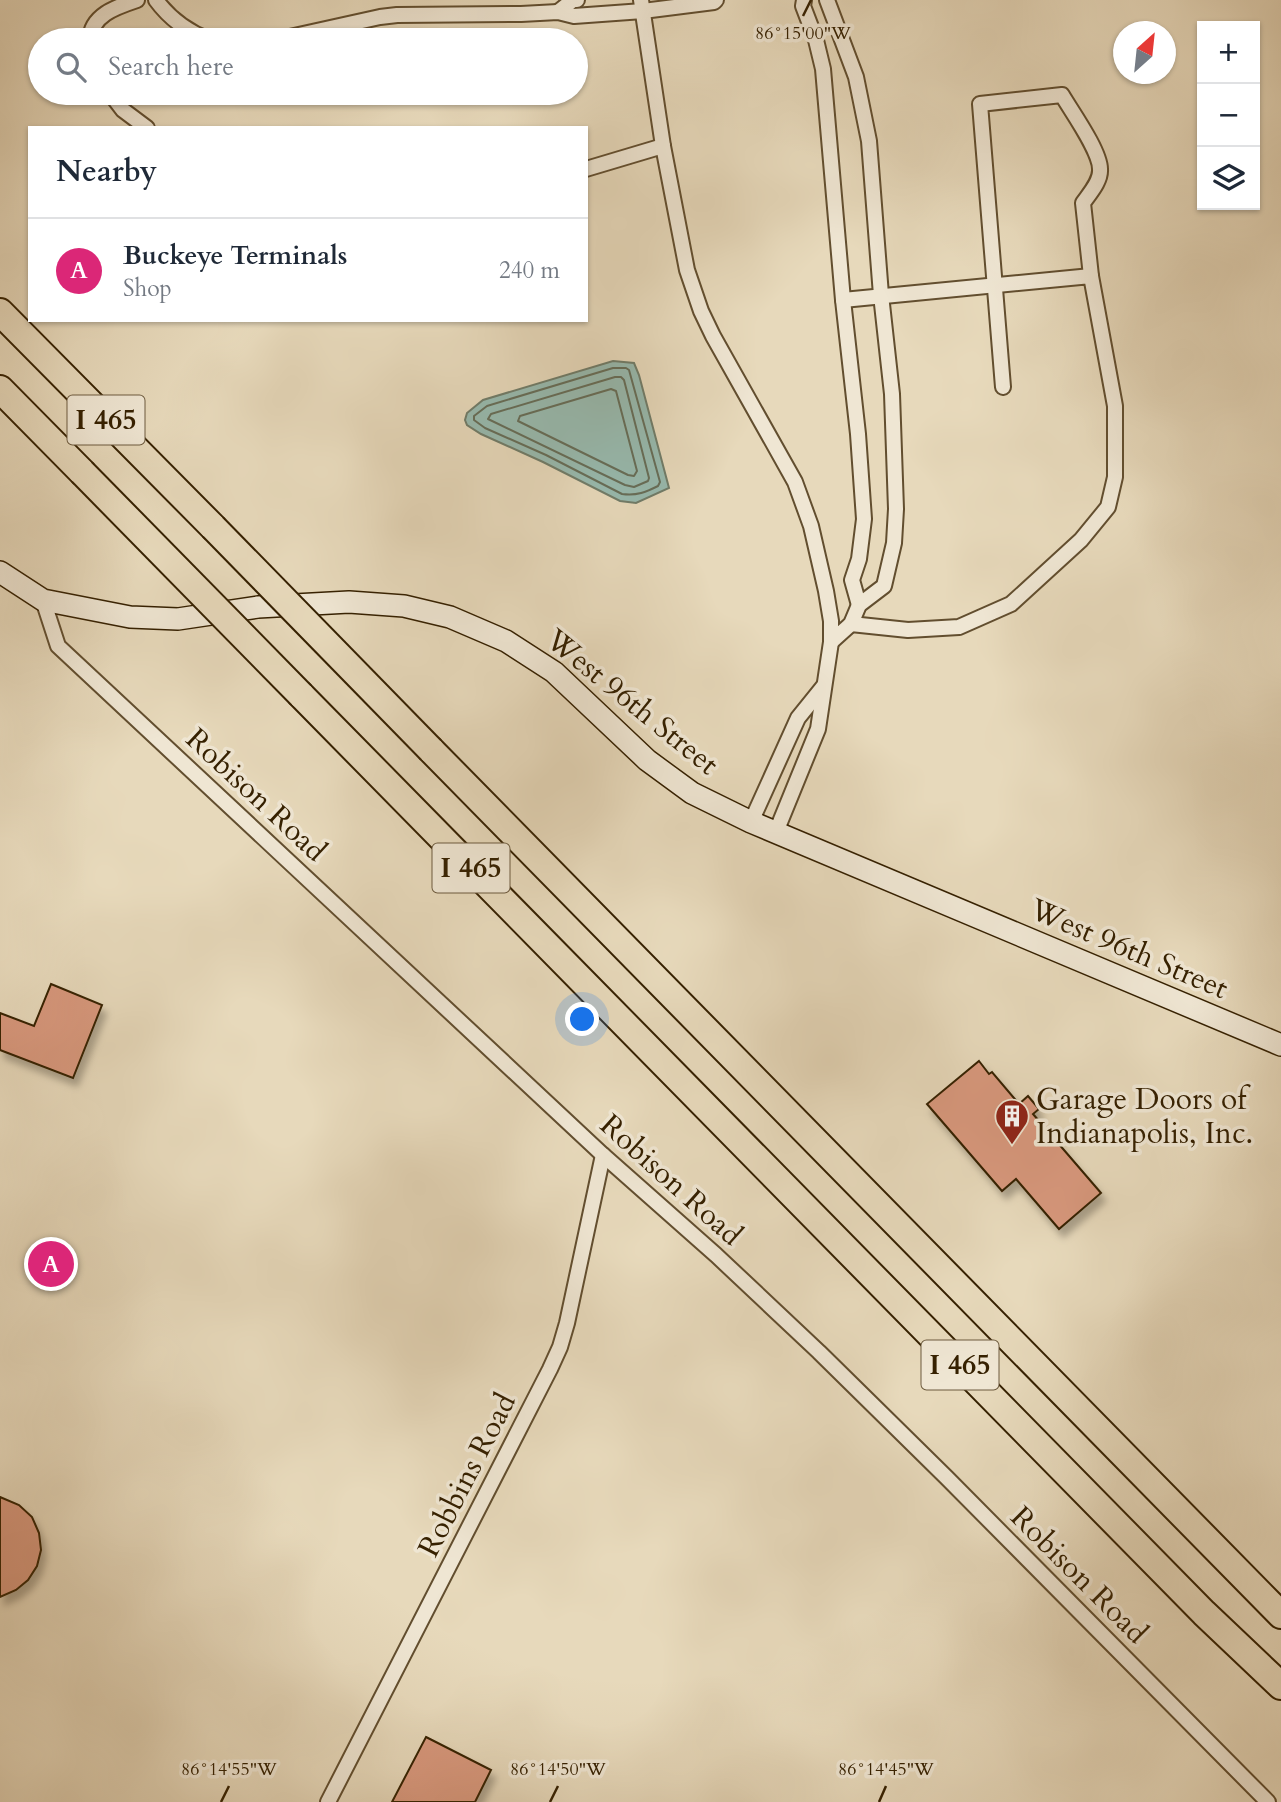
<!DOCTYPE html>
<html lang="en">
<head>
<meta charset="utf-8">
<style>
	body { margin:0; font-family:Cardo,serif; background:#f2f2f3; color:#1f2937 }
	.controls { position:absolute; right:21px; top:21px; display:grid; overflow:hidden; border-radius:0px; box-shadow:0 2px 5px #0004 }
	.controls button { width:63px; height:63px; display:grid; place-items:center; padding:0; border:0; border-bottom:2px solid #e0e1e3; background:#fff; color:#1f2937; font:35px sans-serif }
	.compass { position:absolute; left:1113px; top:21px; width:63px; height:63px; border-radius:50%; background:#fff; box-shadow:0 2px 5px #0004; rotate:27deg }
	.you { position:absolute; left:583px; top:1020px; width:24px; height:24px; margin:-18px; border:5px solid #fff; border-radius:50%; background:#1a73e8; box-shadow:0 0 0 10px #1a73e833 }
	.badge { display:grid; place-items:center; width:46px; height:46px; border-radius:50%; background:#db2777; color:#fff; font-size:23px; font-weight:700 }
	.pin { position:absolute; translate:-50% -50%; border:4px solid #fff; box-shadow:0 2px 7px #0006 }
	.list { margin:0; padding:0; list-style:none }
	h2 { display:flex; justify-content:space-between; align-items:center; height:91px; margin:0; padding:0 28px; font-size:30px }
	h2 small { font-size:23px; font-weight:400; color:#747a83 }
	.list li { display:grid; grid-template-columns:46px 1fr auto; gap:21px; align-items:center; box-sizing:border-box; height:105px; padding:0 28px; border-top:2px solid #e0e1e3 }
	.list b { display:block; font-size:26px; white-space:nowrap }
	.list p { margin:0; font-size:23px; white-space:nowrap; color:#747a83 }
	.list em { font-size:23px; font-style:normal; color:#747a83 }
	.icon { flex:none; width:38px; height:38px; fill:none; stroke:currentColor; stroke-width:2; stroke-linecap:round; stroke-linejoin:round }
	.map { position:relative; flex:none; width:1281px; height:1802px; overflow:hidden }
	.search { position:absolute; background:#fff; box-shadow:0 2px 5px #0004; left:28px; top:28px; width:560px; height:77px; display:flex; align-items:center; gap:18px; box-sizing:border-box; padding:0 24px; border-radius:38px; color:#747a83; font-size:26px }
	.panel { position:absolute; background:#fff; box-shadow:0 2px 5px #0004; left:28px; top:126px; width:560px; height:196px; border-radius:0px }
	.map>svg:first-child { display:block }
	.water { fill:#97baaf; stroke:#707c69; stroke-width:2 }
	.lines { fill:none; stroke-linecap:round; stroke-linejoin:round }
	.shore { stroke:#666d58; stroke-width:2 }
	.building { fill:#d8987d; stroke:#352000; stroke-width:2; filter:url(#shadow) }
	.street-casing { stroke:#624e2f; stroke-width:18 }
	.secondary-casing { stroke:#352000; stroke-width:24 }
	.highway-casing { stroke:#352000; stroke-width:30 }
	.street { stroke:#efe6d3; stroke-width:14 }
	.secondary { stroke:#efe6d3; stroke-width:21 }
	.highway { stroke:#e7d9bb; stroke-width:26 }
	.highway-bridge-casing { stroke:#352000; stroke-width:30; stroke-linecap:butt }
	.highway-bridge { stroke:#e7d9bb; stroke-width:26 }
	.ticks { fill:none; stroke:#352000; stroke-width:2.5 }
	.labels { text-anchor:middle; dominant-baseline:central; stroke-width:7; stroke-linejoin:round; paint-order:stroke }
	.shield { fill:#efe6d3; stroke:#6d5b3f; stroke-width:2 }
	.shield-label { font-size:28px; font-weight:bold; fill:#352000 }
	.street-label { font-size:30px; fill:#352000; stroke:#efe6d3 }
	.poi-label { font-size:30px; fill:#352000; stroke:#efe6d3; text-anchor:start }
	.ticks-label { font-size:18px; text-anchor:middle; fill:#352000; stroke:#efe6d3; stroke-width:7; stroke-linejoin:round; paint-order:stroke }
</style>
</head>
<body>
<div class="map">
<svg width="1281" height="1802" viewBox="0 0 1281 1802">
	<defs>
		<filter id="shadow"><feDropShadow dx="4.5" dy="8" stdDeviation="3.5" flood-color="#0004"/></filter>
	</defs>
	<rect width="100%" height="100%" fill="#e7d9bb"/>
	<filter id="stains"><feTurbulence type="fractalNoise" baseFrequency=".00286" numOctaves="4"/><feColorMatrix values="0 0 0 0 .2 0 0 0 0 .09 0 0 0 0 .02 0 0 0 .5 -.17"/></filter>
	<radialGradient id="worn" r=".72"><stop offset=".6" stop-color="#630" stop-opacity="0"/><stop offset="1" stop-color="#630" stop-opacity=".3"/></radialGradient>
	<polygon class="water" points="613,361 634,363 639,375 669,488 636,503 620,501 543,462 481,434 467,425 465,420 467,413 483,400"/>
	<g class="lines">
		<g class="shore">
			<path d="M613,368h13l3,2 31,112 -2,4c-12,6 -21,10 -36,8l-76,-39 -61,-27 -11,-8v-4l13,-10z"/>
			<polygon points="615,377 621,377 624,380 649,478 648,481 634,487 625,485 488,419 491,414"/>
			<polygon points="611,389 616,391 637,471 634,476 628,475 518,421 520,416"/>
		</g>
	</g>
	<g class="building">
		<polygon points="51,984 102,1005 73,1078 0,1050 0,1013 34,1026"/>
		<polygon points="979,1061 989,1074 992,1072 1019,1104 1028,1096 1039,1109 1033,1114 1101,1193 1059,1229 1016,1179 1002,1191 927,1104"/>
		<polygon points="0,1497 19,1505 32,1517 39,1533 41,1550 37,1566 28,1580 16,1590 0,1597"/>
		<polygon points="426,1737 491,1770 475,1802 392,1802"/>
	</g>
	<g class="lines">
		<g class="street-casing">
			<g id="street">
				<path d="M156,0c14,19 30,31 53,40"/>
				<polyline points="641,0 663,146 687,270 701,311 713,336 795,482 811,526 826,591 831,621 831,642 818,729 776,832"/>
				<polyline points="804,0 803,6 816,40 823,69 843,300 858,434 864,519 859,559 852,580 859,605"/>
				<polyline points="827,0 856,77 869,141 881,295 892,394 896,509 894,543 884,586 859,605 851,624 831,642"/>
				<polyline points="558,12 573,0 577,0"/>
				<path d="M90,40c1,-25 26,-33 47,-40"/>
				<polyline points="276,40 380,17 397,15 521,14 558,12 574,16 643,11 714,2 716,0"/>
				<polyline points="110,93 123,110 147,128"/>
				<polyline points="586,169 663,146"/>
				<polyline points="843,300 1091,276 1115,406 1115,477 1108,507 1081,540 1011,604 959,627 908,630 851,624"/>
				<path d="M1003,387l-23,-283 82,-9c10,17 38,56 38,74 1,12 -10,24 -17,34l8,73"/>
				<polyline points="43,600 58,646 603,1155 716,1255 819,1352 947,1478 1268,1802"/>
				<polyline points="751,822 798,718 823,687"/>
				<polyline points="328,1802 550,1369 560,1347 567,1323 603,1155"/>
			</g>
		</g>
		<g class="secondary-casing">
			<polyline id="secondary" points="0,572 43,600 130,617 178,619 258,607 349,602 404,606 450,617 506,641 554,672 647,760 692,793 751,822 1281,1045"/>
		</g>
		<g class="highway-casing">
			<g id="highway">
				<polyline points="0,312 213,527"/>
				<polyline points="0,389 82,472"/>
				<polyline points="301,695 1204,1613 1281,1686"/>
				<polyline points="431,750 1281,1615"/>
			</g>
		</g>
		<use href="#street" class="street"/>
		<use href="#secondary" class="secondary"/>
		<use href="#highway" class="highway"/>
		<g class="highway-bridge-casing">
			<g id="highway-bridge">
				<polyline points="82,472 301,695"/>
				<polyline points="213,527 431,750"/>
			</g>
		</g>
		<use href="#highway-bridge" class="highway-bridge"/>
	</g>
	<path class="ticks" d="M803,16l8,-16M221,1802l8,-16M550,1802l8,-16M879,1802l7,-16"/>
	<defs>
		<g id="building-pin" transform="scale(1.75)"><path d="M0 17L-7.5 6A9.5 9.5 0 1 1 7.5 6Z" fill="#8f2418" stroke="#efe6d3"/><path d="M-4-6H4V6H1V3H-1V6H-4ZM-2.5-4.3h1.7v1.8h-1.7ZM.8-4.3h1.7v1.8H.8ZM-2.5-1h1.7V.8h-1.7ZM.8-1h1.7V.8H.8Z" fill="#fff"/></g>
	</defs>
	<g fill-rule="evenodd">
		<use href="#building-pin" x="1012" y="1116"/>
	</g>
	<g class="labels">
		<g class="shield">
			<rect x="67.5" y="395.5" width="77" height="49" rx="5"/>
			<rect x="432.5" y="843.5" width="77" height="49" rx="5"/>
			<rect x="921.5" y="1340.5" width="77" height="49" rx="5"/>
		</g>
		<g class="shield-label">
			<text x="106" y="420">I 465</text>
			<text x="471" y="868">I 465</text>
			<text x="960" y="1365">I 465</text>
		</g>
		<g class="street-label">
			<text transform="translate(632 702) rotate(39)">West 96th Street</text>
			<text transform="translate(256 795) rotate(43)">Robison Road</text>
			<text transform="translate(1129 949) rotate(23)">West 96th Street</text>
			<text transform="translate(671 1180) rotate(42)">Robison Road</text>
			<text transform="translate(467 1475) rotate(-63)">Robbins Road</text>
			<text transform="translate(1079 1575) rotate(45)">Robison Road</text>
		</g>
		<g class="poi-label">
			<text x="1036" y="1099">Garage Doors of<tspan x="1036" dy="34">Indianapolis, Inc.</tspan></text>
		</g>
	</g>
	<g class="ticks-label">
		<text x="803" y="39">86°15'00"W</text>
		<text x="229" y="1775">86°14'55"W</text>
		<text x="558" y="1775">86°14'50"W</text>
		<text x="886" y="1775">86°14'45"W</text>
	</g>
	<rect width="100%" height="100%" filter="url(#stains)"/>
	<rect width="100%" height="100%" fill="url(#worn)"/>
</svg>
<div class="controls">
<button>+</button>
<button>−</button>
<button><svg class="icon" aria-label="layers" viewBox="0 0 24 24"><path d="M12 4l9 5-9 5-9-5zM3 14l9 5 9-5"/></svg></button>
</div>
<svg class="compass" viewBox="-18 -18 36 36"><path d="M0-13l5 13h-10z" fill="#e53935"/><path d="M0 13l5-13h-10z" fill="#747a83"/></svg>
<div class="you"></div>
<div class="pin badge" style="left:51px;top:1264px">A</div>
<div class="search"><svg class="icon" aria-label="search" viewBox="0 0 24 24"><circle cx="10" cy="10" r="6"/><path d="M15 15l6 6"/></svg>Search here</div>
<section class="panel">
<h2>Nearby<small></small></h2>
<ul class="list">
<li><span class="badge">A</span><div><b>Buckeye Terminals</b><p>Shop</p></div><em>240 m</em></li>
</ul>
</section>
</div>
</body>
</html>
